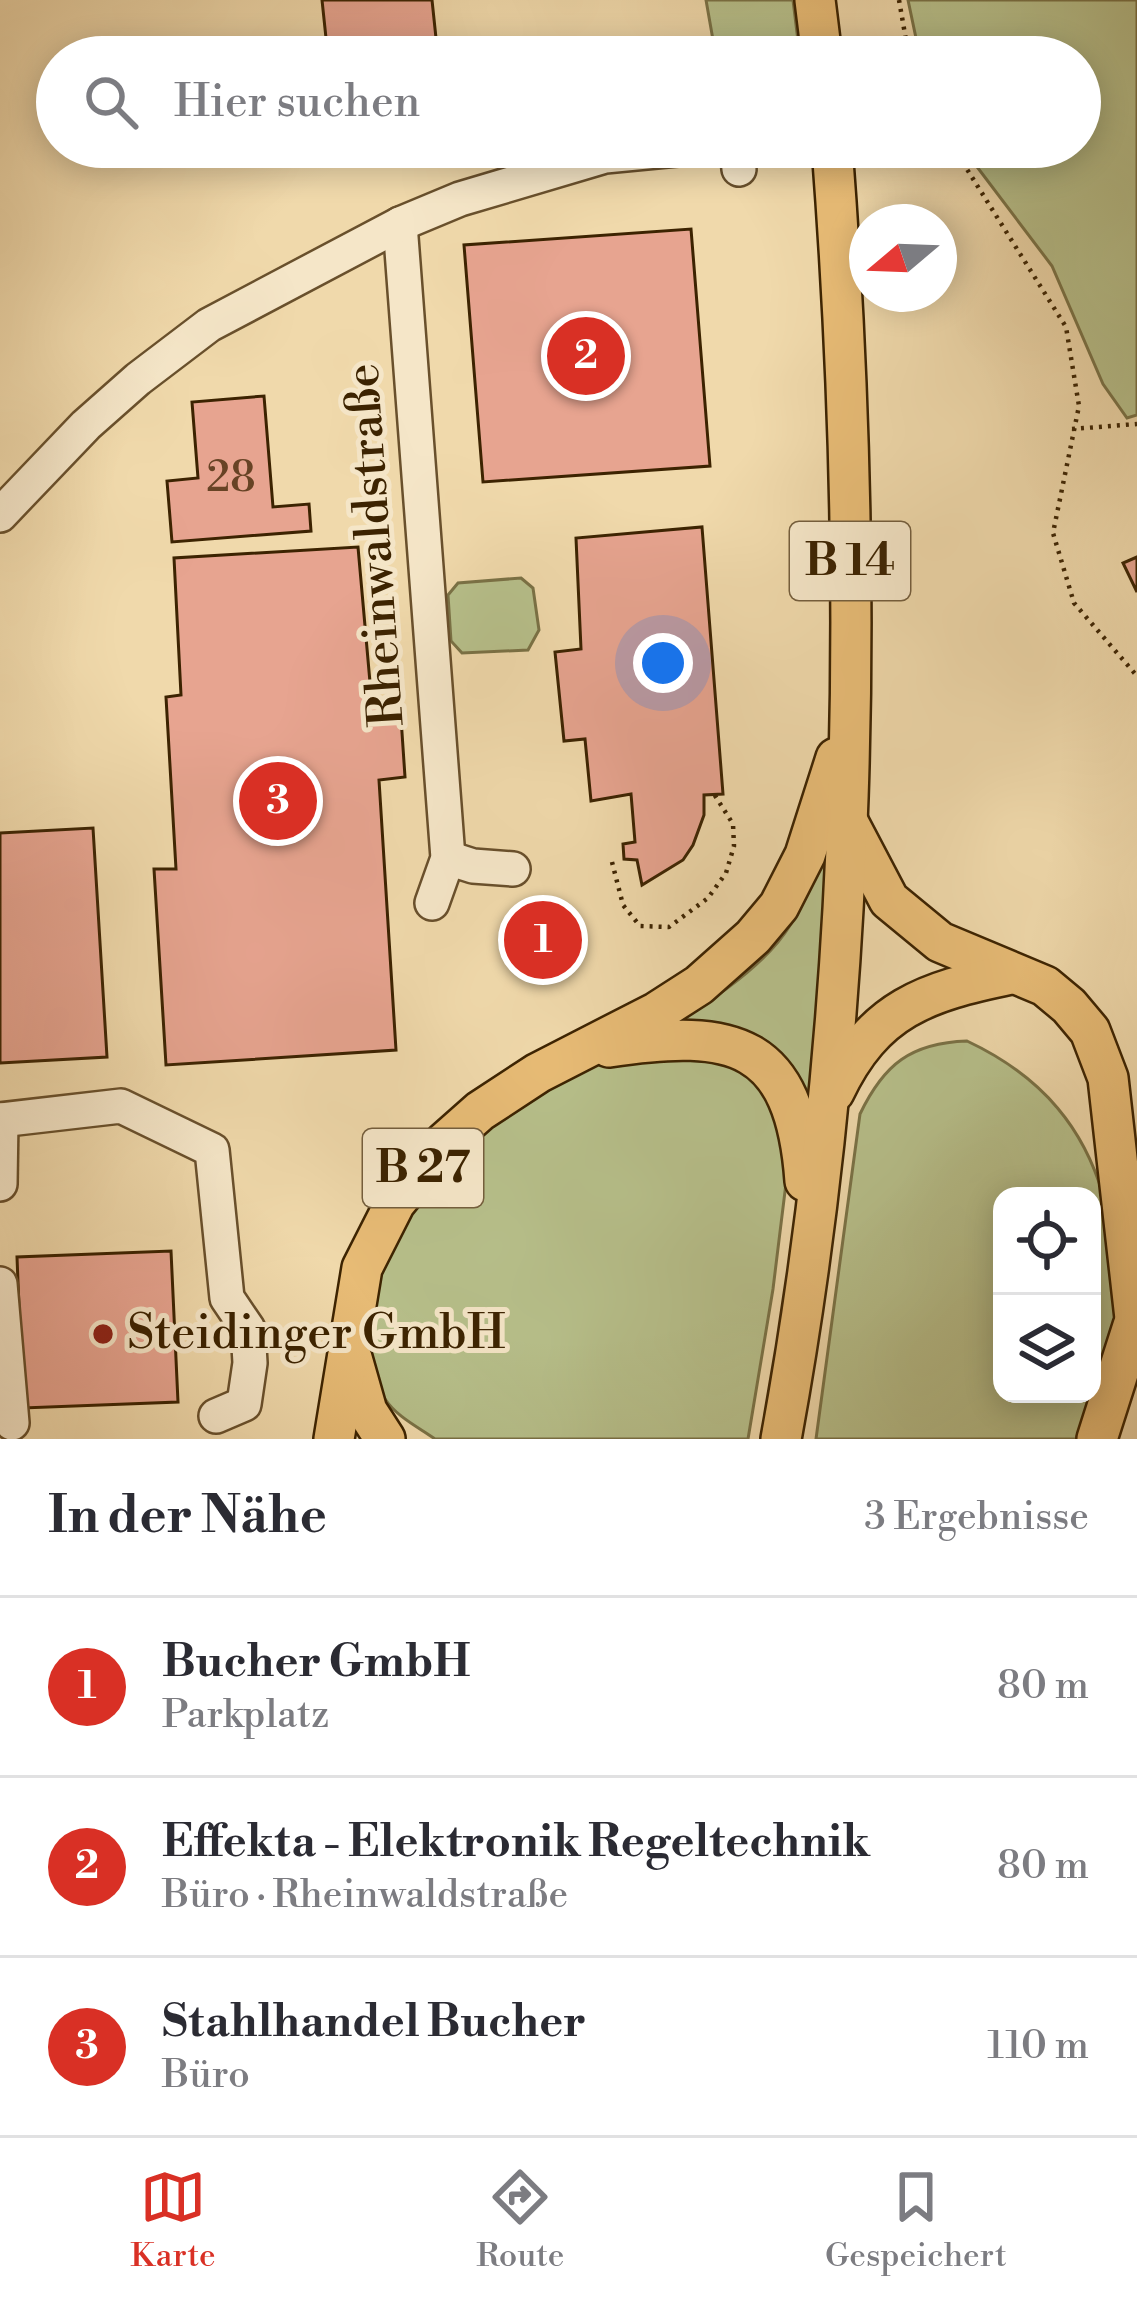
<!DOCTYPE html>
<html lang="de">
<head>
<meta charset="utf-8">
<style>
	body { margin:0; font-family:"Libre Bodoni",serif; background:#f7f7f7; color:#2b2b33 }
	.controls { position:absolute; right:36px; bottom:36px; display:grid; overflow:hidden; border-radius:24px; box-shadow:0 6px 30px #0003 }
	.controls button { width:108px; height:108px; display:grid; place-items:center; padding:0; border:0; border-bottom:3px solid #e1e1e2; background:#fff; color:#2b2b33; font:60px sans-serif }
	.compass { position:absolute; left:849px; top:204px; width:108px; height:108px; border-radius:50%; background:#fff; box-shadow:0 6px 30px #0003; rotate:251deg }
	.you { position:absolute; left:663px; top:663px; width:42px; height:42px; margin:-30px; border:9px solid #fff; border-radius:50%; background:#1a73e8; box-shadow:0 0 0 18px #1a73e833 }
	.badge { display:grid; place-items:center; width:78px; height:78px; border-radius:50%; background:#d93025; color:#fff; font-size:39px; font-weight:700 }
	.pin { position:absolute; translate:-50% -50%; border:6px solid #fff; box-shadow:0 3px 12px #0006 }
	.list { margin:0; padding:0; list-style:none }
	h2 { display:flex; justify-content:space-between; align-items:center; height:156px; margin:0; padding:0 48px; font-size:51px }
	h2 small { font-size:39px; font-weight:400; color:#7c7c81 }
	.list li { display:grid; grid-template-columns:78px 1fr auto; gap:36px; align-items:center; box-sizing:border-box; height:180px; padding:0 48px; border-top:3px solid #e1e1e2 }
	.list b { display:block; font-size:45px; white-space:nowrap }
	.list p { margin:0; font-size:39px; white-space:nowrap; color:#7c7c81 }
	.list em { font-size:39px; font-style:normal; color:#7c7c81 }
	.icon { flex:none; width:66px; height:66px; fill:none; stroke:currentColor; stroke-width:2; stroke-linecap:round; stroke-linejoin:round }
	.map { position:relative; flex:none; width:1137px; height:1439px; overflow:hidden }
	.search { position:absolute; background:#fff; box-shadow:0 6px 30px #0003; left:36px; right:36px; top:36px; height:132px; display:flex; align-items:center; gap:30px; box-sizing:border-box; padding:0 42px; border-radius:66px; color:#7c7c81; font-size:45px }
	.sheet { height:696px; background:#fff }
	nav { display:flex; justify-content:space-around; align-items:center; box-sizing:border-box; height:168px; border-top:3px solid #e1e1e2; background:#fff; font-size:33px; color:#7c7c81 }
	nav a { display:grid; justify-items:center; gap:6px }
	nav .on { color:#d93025 }
	.map>svg:first-child { display:block }
	.green { fill:#b7c08b; stroke:#7a7246; stroke-width:3; fill-rule:evenodd }
	.building { fill:#e7a490; stroke:#3c2301; stroke-width:3 }
	.lines { fill:none; stroke-linecap:round; stroke-linejoin:round }
	.minor-casing { stroke:#69502c; stroke-width:38 }
	.major-casing { stroke:#3c2301; stroke-width:44 }
	.path { stroke:#3c2301; stroke-width:4.5; stroke-dasharray:3 6; stroke-linecap:butt }
	.minor { stroke:#f5e6c8; stroke-width:33 }
	.major { stroke:#e8bc76; stroke-width:39 }
	.poi-dot { fill:#8f2418; stroke:#f5e6c8; stroke-width:4.5 }
	.labels { text-anchor:middle; dominant-baseline:central; stroke-width:10; stroke-linejoin:round; paint-order:stroke }
	.number-label { font-size:42px; fill:#674325 }
	.shield { fill:#f5e6c8; stroke:#745e3d; stroke-width:3 }
	.shield-label { font-size:45px; font-weight:bold; fill:#3c2301 }
	.street-label { font-size:48px; fill:#3c2301; stroke:#f5e6c8 }
	.poi-label { font-size:48px; fill:#3c2301; stroke:#f5e6c8; text-anchor:start }
</style>
</head>
<body>
<div class="map">
<svg width="1137" height="1439" viewBox="0 0 1137 1439">
	<rect width="100%" height="100%" fill="#f0d9ab"/>
	<filter id="stains"><feTurbulence type="fractalNoise" baseFrequency=".00167" numOctaves="4"/><feColorMatrix values="0 0 0 0 .2 0 0 0 0 .09 0 0 0 0 .02 0 0 0 .5 -.17"/></filter>
	<radialGradient id="worn" r=".72"><stop offset=".6" stop-color="#630" stop-opacity="0"/><stop offset="1" stop-color="#630" stop-opacity=".3"/></radialGradient>
	<g class="green">
		<polygon points="706,0 793,0 800,57 716,57"/>
		<polygon points="908,0 1137,0 1137,415 1127,418 1103,384 1052,266 962,147 1080,147 1080,57 920,57"/>
		<polygon points="521,578 533,588 539,630 528,650 462,653 451,641 448,595 458,583"/>
		<path d="M831,833l-13,284 -151,-89c38,-24 82,-51 111,-86 26,-31 38,-71 53,-109z"/>
		<path d="M967,1041c170,80 153,236 150,398h-301l44,-325c24,-50 51,-71 107,-73zM1002,1196h90v198h-90z"/>
		<path d="M726,1058l39,28 24,73 -16,130 -25,150h-313c-17,-12 -38,-22 -50,-40 -16,-23 -18,-52 -14,-79 14,-104 84,-175 170,-227 21,-13 42,-27 66,-33 32,-8 84,-2 119,-2z"/>
	</g>
	<g class="building">
		<polygon points="322,0 432,0 438,57 328,57"/>
		<polygon points="691,229 710,466 483,482 464,245"/>
		<polygon points="264,396 273,507 309,504 311,531 172,542 167,481 198,478 192,402"/>
		<polygon points="702,527 723,794 704,795 704,815 693,845 683,860 642,885 637,860 624,859 623,844 635,842 631,794 591,801 585,739 564,741 555,652 581,649 576,538"/>
		<polygon points="358,547 372,705 400,703 405,777 379,780 396,1050 166,1065 154,869 176,869 166,697 181,695 174,558"/>
		<polygon points="1137,557 1137,592 1123,563"/>
		<polygon points="93,828 107,1057 0,1063 0,833"/>
		<polygon points="171,1251 178,1402 23,1408 17,1257"/>
	</g>
	<g class="lines">
		<g class="minor-casing">
			<g id="minor">
				<polyline points="737,147 739,169"/>
				<polyline points="400,224 448,858 432,903"/>
				<polyline points="0,515 86,425 138,379 209,325 400,224 460,199 605,156 698,147"/>
				<polyline points="448,858 473,866 513,869"/>
				<polyline points="0,1120 121,1106 212,1150 227,1298 248,1329 250,1363 244,1404 216,1416"/>
				<polyline points="0,1184 1,1120"/>
				<polyline points="0,1284 12,1423"/>
			</g>
		</g>
		<g class="major-casing">
			<g id="major">
				<polyline points="815,0 822,57"/>
				<polyline points="848,822 889,900 940,942 1045,986 1069,1006 1090,1031 1108,1078 1137,1336"/>
				<path d="M609,1047c125,-19 186,-5 196,134"/>
				<path d="M834,1092c40,-84 91,-100 177,-118"/>
				<polyline points="352,1358 367,1411 385,1439"/>
				<polyline points="334,1439 362,1268 395,1203 445,1142 480,1111 538,1073 657,1012 699,985 753,937 779,906 805,855 836,758"/>
				<path d="M781,1439c78,-425 84,-862 51,-1292"/>
				<polyline points="1097,1439 1133,1326"/>
			</g>
		</g>
		<g class="path">
			<polyline points="899,0 909,57"/>
			<polyline points="953,147 1066,327 1079,406 1053,533 1074,603 1137,676"/>
			<polyline points="1072,429 1137,424"/>
			<polyline points="612,862 623,905 640,926 669,927 708,898 726,873 734,846 733,824 714,794"/>
		</g>
		<use href="#minor" class="minor"/>
		<use href="#major" class="major"/>
	</g>
	<circle class="poi-dot" cx="103" cy="1334" r="12"/>
	<g class="labels">
		<g class="number-label">
			<text x="231" y="478">28</text>
		</g>
		<g class="shield">
			<rect x="790" y="522" width="120" height="78" rx="9"/>
			<rect x="363" y="1129" width="120" height="78" rx="9"/>
		</g>
		<g class="shield-label">
			<text x="850" y="561">B 14</text>
			<text x="423" y="1168">B 27</text>
		</g>
		<g class="street-label">
			<text transform="translate(376 545) rotate(-94)">Rheinwaldstraße</text>
		</g>
		<g class="poi-label">
			<text x="127" y="1334">Steidinger GmbH</text>
		</g>
	</g>
	<rect width="100%" height="100%" filter="url(#stains)"/>
	<rect width="100%" height="100%" fill="url(#worn)"/>
</svg>
<div class="controls">
<button><svg class="icon" aria-label="locate" viewBox="0 0 24 24"><circle cx="12" cy="12" r="6"/><path d="M12 2v4M12 18v4M2 12h4M18 12h4"/></svg></button>
<button><svg class="icon" aria-label="layers" viewBox="0 0 24 24"><path d="M12 4l9 5-9 5-9-5zM3 14l9 5 9-5"/></svg></button>
</div>
<svg class="compass" viewBox="-18 -18 36 36"><path d="M0-13l5 13h-10z" fill="#e53935"/><path d="M0 13l5-13h-10z" fill="#7c7c81"/></svg>
<div class="you"></div>
<div class="pin badge" style="left:543px;top:940px">1</div>
<div class="pin badge" style="left:586px;top:356px">2</div>
<div class="pin badge" style="left:278px;top:801px">3</div>
<div class="search"><svg class="icon" aria-label="search" viewBox="0 0 24 24"><circle cx="10" cy="10" r="6"/><path d="M15 15l6 6"/></svg>Hier suchen</div>
</div>
<section class="sheet">
<h2>In der Nähe<small>3 Ergebnisse</small></h2>
<ul class="list">
<li><span class="badge">1</span><div><b>Bucher GmbH</b><p>Parkplatz</p></div><em>80 m</em></li>
<li><span class="badge">2</span><div><b>Effekta - Elektronik Regeltechnik</b><p>Büro · Rheinwaldstraße</p></div><em>80 m</em></li>
<li><span class="badge">3</span><div><b>Stahlhandel Bucher</b><p>Büro</p></div><em>110 m</em></li>
</ul>
</section>
<nav>
<a class="on"><svg class="icon" aria-label="map" viewBox="0 0 24 24"><path d="M3 6l6-2 6 2 6-2v14l-6 2-6-2-6 2zM9 4v14M15 6v14"/></svg>Karte</a>
<a><svg class="icon" aria-label="directions" viewBox="0 0 24 24"><path d="M12 3l9 9-9 9-9-9zM9 14v-3h6M13 9l2 2-2 2"/></svg>Route</a>
<a><svg class="icon" aria-label="saved" viewBox="0 0 24 24"><path d="M7 4h10v16l-5-4-5 4z"/></svg>Gespeichert</a>
</nav>
</body>
</html>
